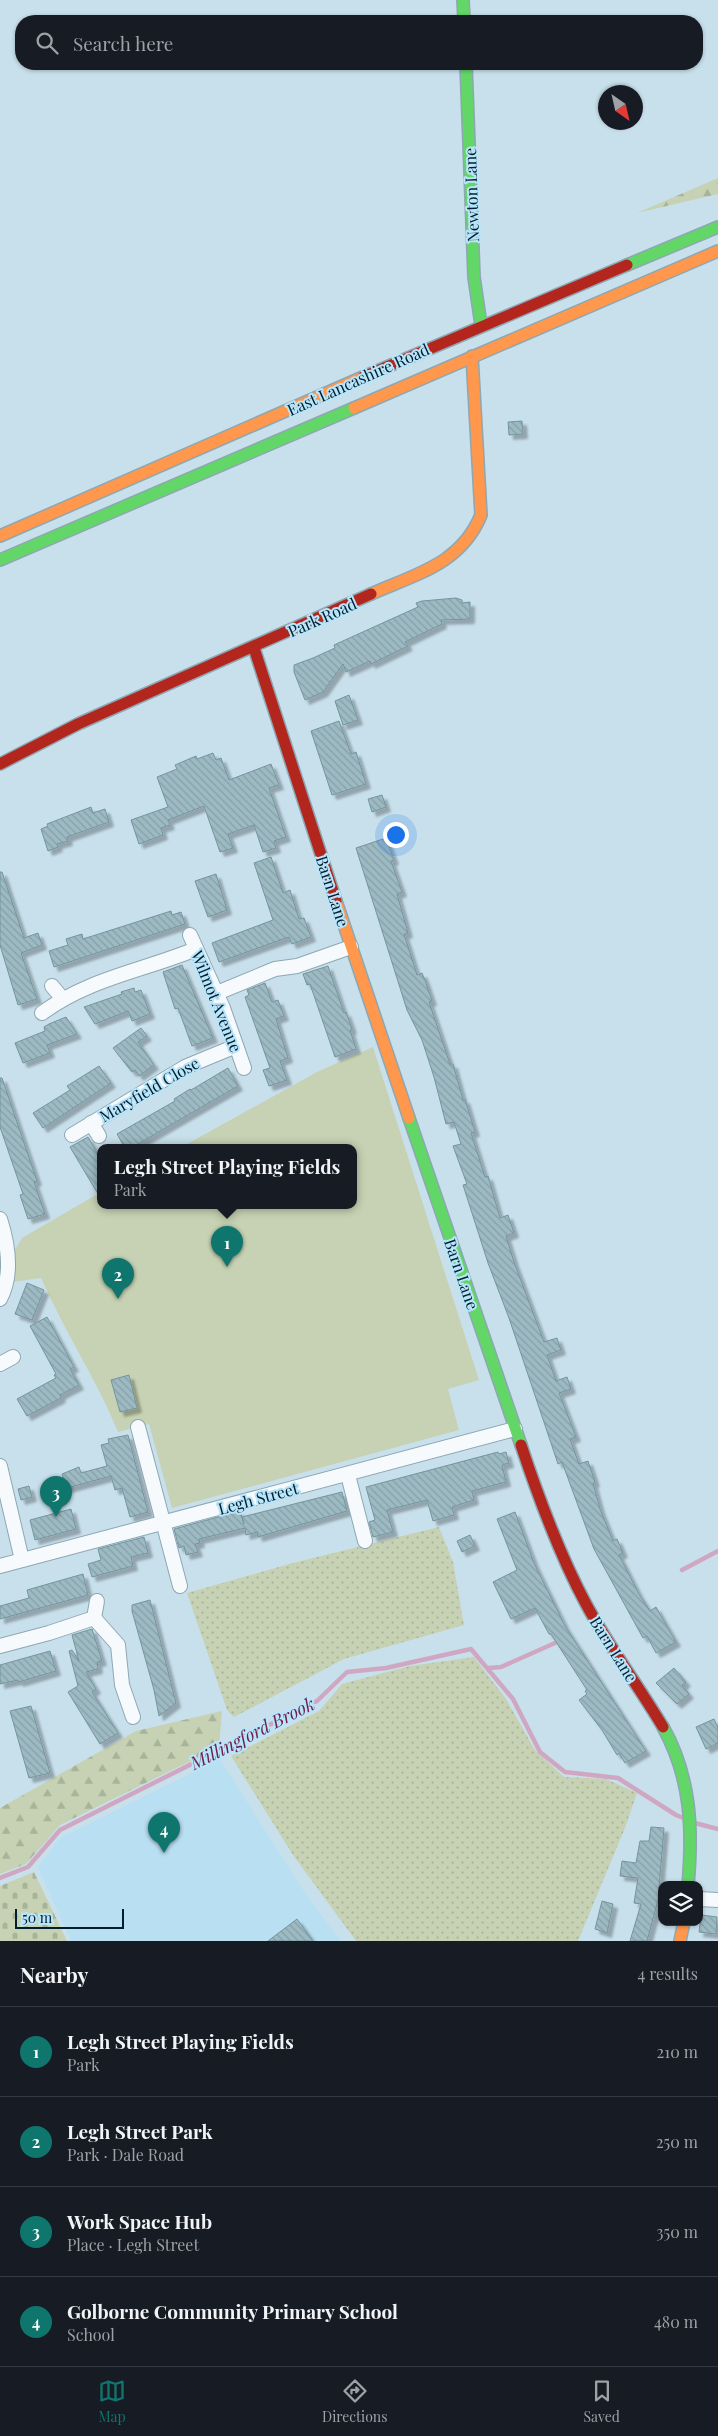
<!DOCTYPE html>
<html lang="en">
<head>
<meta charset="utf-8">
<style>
	body { margin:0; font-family:"Playfair Display",serif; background:#20242c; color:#f1f3f6 }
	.controls { position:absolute; right:15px; bottom:15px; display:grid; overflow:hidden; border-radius:10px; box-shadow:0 1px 4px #0004 }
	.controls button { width:45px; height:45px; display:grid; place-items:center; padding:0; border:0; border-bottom:1px solid #363941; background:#171b24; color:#f1f3f6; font:25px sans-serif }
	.compass { position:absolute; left:598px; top:85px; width:45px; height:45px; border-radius:50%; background:#171b24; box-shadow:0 1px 4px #0004; rotate:146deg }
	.scale { position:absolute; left:15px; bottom:12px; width:109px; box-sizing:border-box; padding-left:5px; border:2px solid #001e2c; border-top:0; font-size:14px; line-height:18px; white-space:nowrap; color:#001e2c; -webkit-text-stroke:4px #b9e5fb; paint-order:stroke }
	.you { position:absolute; left:395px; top:834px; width:18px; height:18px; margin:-12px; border:4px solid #fff; border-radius:50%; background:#1a73e8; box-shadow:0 0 0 8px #1a73e833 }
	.badge { display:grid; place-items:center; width:32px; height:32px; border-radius:50%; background:#0f766e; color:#fff; font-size:16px; font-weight:700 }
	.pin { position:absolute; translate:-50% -41px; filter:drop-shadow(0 1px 2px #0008) }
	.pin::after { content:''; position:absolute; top:26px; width:18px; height:15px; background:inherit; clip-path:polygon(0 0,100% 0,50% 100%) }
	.popup { position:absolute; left:97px; top:1144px; width:260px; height:65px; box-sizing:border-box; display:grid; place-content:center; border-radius:10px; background:#171b24; filter:drop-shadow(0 1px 4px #0005); font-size:16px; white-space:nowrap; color:#9ea1a6 }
	.popup b { font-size:19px; color:#f1f3f6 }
	.popup::after { content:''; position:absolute; left:50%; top:100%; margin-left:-10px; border:10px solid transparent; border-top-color:#171b24 }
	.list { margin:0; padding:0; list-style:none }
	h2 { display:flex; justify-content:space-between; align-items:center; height:65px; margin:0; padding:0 20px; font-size:21px }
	h2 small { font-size:16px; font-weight:400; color:#9ea1a6 }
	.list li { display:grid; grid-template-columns:32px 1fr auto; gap:15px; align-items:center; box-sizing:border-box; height:90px; padding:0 20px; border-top:1px solid #363941 }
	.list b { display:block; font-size:19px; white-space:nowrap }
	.list p { margin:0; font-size:16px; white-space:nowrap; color:#9ea1a6 }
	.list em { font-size:16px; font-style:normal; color:#9ea1a6 }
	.icon { flex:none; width:28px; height:28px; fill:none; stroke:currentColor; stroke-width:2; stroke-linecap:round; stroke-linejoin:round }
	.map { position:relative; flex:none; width:718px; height:1941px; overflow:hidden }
	.search { position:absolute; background:#171b24; box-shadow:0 1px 4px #0004; left:15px; right:15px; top:15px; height:55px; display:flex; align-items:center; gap:12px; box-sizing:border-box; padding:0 18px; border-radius:20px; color:#9ea1a6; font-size:19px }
	.sheet { height:425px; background:#171b24 }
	nav { display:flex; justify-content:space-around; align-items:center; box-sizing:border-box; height:70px; border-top:1px solid #363941; background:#171b24; font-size:14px; color:#9ea1a6 }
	nav a { display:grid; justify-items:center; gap:2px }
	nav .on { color:#0f766e }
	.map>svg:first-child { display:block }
	.built { fill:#b9dff2 }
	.grass { fill:url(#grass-dots) }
	.forest { fill:url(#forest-firs) }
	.cemetery { fill:url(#cemetery-stones) }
	.park { fill:#c6d2b3 }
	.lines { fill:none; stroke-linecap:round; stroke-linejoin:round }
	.stream { stroke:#d0a7c2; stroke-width:4.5 }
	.building { fill:url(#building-back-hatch); stroke:#73959d; filter:url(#shadow) }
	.street-casing { stroke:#8da7b3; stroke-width:16 }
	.fast-casing { stroke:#8da7b3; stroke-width:14 }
	.slow-casing { stroke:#8da7b3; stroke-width:14 }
	.jam-casing { stroke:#8da7b3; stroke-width:14 }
	.street { stroke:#f7fafc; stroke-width:14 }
	.fast { stroke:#63d668; stroke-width:11 }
	.slow { stroke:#ff974d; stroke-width:11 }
	.jam { stroke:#b3261e; stroke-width:11 }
	.labels { text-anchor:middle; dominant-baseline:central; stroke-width:4; stroke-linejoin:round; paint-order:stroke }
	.street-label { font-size:16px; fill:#001e2c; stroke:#b9e5fb }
	.water-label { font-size:18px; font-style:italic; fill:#6f204d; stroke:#b9e5fb }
</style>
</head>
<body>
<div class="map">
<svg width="718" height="1941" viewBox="0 0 718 1941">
	<defs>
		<pattern id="grass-dots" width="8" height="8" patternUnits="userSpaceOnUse" patternTransform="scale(1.25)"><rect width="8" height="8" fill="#c6d2b3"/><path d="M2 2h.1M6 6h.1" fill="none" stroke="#a8b49a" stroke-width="1.8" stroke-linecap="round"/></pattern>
		<pattern id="forest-firs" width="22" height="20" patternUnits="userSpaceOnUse" patternTransform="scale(1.25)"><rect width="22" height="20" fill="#c6d2b3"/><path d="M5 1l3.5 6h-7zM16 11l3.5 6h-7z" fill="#a8b49a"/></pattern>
		<pattern id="cemetery-stones" width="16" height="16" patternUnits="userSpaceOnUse" patternTransform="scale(1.25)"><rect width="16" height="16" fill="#c6d2b3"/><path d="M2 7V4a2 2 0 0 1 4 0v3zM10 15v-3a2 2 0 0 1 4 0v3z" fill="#a8b49a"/></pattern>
		<pattern id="building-back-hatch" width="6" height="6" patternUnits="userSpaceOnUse" patternTransform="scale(1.25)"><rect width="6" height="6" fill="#9dbac2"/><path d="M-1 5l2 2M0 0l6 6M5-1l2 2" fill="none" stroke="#859fa7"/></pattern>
		<filter id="shadow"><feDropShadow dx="4.5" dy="4.5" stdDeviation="1" flood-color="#0004"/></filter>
	</defs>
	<rect width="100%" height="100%" fill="#c8e0ec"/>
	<polygon class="built" points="218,1760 221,1761 303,1890 341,1941 71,1941 38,1867 60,1838"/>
	<g class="grass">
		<polygon points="439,1527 453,1562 464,1625 344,1659 234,1717 227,1710 187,1593 293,1563"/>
		<polygon points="474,1657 506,1699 535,1750 564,1777 606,1779 637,1793 625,1828 578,1941 356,1941 293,1855 231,1756 319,1711 342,1684 410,1666"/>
	</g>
	<g class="forest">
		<polygon points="718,178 718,194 637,213"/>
		<polygon points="222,1711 219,1747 60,1825 26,1864 0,1874 0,1808 136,1731"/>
	</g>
	<polygon class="cemetery" points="34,1872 67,1941 0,1941 0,1886"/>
	<path class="park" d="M373,1047l106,333 -31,9 11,41 -287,78 -23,-84 -31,8c-22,-54 -54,-101 -77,-154l-29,4 -1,-26 11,-18 79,-46v14h252v-58h-173l137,-76z"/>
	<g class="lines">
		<g class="stream">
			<polyline points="682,1570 718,1551"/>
			<polyline points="488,1668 501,1667 555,1643"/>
			<polyline points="695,1823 718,1829"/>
			<polyline points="0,1878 28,1867 60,1830 317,1701 347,1672 386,1668 471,1649 513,1699 540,1752 565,1772 618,1778 676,1815 686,1819"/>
		</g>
	</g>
	<g class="building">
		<polygon points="522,421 523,434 509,435 508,422"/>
		<polygon points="456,598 462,600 462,603 470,602 470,619 441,620 442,624 405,642 408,646 371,664 370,661 346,672 343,664 323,692 305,700 294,672 294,665 313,658 335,648 334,645 418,607 416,603 422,601"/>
		<polygon points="349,695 358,720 343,725 335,701"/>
		<polygon points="339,721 351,754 356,752 366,784 332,795 311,731"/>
		<polygon points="213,753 216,760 221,758 229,780 271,764 279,785 269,788 286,837 274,841 276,848 263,852 254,825 228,834 233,848 220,852 204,806 168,820 170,825 161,828 163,835 139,844 131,820 168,807 157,777 177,769 175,765 196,756 197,759"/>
		<polygon points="382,795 386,807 372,812 368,799"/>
		<polygon points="91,807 93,813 105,809 109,822 67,837 68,841 57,844 58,847 48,851 41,829 48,826 47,824"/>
		<polygon points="386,838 394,860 391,861 402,892 397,894 408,933 404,934 417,975 422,973 425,980 432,1001 429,1002 450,1064 453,1064 463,1100 465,1099 475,1132 471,1133 485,1177 488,1176 500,1218 508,1215 514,1233 506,1236 514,1262 544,1342 557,1338 561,1350 547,1355 556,1381 567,1377 571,1389 559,1393 576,1437 570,1439 579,1464 588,1461 595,1482 593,1483 600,1509 613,1541 617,1539 623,1553 619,1555 639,1594 650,1611 656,1607 676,1642 656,1653 647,1636 643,1638 594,1549 562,1462 558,1464 509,1318 488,1263 463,1185 467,1184 453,1146 461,1144 454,1122 446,1124 434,1077 422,1040 407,1010 356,848"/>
		<polygon points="271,857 283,893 290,890 299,919 304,918 311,937 292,944 289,937 219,962 212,943 273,920 254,863"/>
		<polygon points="0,872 2,872 24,938 38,933 42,945 21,953 37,999 18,1005 0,945"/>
		<polygon points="216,874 227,910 208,917 195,881"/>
		<polygon points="171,911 172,915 181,912 185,924 54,967 49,951 68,945 66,939 82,934 83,939"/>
		<polygon points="182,965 213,1038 192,1046 178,1008 175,1009 163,972"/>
		<polygon points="328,966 344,1013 346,1012 352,1029 350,1030 356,1049 335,1057 310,984 307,985 303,974"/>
		<polygon points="265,983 272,1002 278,1000 284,1016 276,1019 288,1058 280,1061 287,1080 269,1086 263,1070 270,1068 245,997 249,995 247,990"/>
		<polygon points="134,988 135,992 141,990 150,1014 132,1021 128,1011 95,1024 84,1007 122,994 121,992"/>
		<polygon points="66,1017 77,1034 47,1045 50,1053 23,1063 15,1043 45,1031 44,1027 49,1024"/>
		<polygon points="141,1028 147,1036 138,1042 154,1065 139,1076 135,1070 132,1072 113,1048"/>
		<polygon points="99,1066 111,1083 43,1128 33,1113 70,1090 67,1086"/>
		<polygon points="228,1068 238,1086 131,1148 125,1148 117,1134 175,1101 174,1099 190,1089 191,1090"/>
		<polygon points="0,1078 2,1078 37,1181 34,1182 45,1214 28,1219 20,1195 23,1194 0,1127"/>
		<polygon points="88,1137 101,1160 101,1199 70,1147"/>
		<polygon points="27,1283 44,1290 32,1320 15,1314"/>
		<polygon points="47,1317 74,1367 70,1369 79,1385 60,1395 61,1398 27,1416 17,1399 56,1378 54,1375 56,1374 30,1326"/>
		<polygon points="129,1375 137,1408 120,1412 111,1380"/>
		<polygon points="128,1435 148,1512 130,1517 122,1488 115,1490 111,1476 67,1488 62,1474 79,1467 81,1473 107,1466 101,1445 109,1443 108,1439"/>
		<polygon points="498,1452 499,1454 506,1452 509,1463 502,1465 506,1482 472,1491 474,1500 452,1507 454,1515 433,1521 427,1500 387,1510 393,1532 373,1537 369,1522 375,1520 366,1487"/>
		<polygon points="29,1486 32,1497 21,1500 18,1489"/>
		<polygon points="342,1492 347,1511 258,1537 257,1532 246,1535 245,1528 199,1539 200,1543 195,1544 198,1552 186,1555 184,1546 179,1548 174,1529 240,1511 244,1524 242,1517"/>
		<polygon points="71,1509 76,1529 35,1540 30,1520"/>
		<polygon points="515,1512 534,1563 565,1626 646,1751 625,1763 619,1753 617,1755 602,1730 579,1700 587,1694 585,1691 587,1690 551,1634 549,1634 535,1608 511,1619 493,1582 517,1570 497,1519"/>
		<polygon points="470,1535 475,1546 462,1552 457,1541"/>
		<polygon points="144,1537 148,1553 131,1557 133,1566 92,1577 88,1564 101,1560 98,1549"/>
		<polygon points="83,1574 88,1595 0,1619 0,1606 29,1598 27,1590"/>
		<polygon points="150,1600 176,1703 159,1716 154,1690 132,1611 132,1605"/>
		<polygon points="92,1629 102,1661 97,1662 98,1669 86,1672 96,1689 92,1692 118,1733 100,1744 68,1692 78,1686 69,1651 72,1650 79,1661 72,1635"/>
		<polygon points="50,1651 56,1671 19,1682 18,1680 0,1684 0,1665"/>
		<polygon points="674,1668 686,1682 682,1685 689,1694 677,1704 656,1683"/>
		<polygon points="31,1706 50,1773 29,1778 10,1711"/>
		<polygon points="714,1719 718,1728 718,1743 706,1749 696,1727"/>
		<polygon points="651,1827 664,1828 658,1900 647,1941 630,1941 641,1904 634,1903 638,1878 620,1876 622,1861 636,1863 640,1841 649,1841"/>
		<polygon points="602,1901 613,1904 607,1933 595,1929"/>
		<polygon points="701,1915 717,1917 716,1934 699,1932"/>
		<polygon points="297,1919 313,1941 268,1941"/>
	</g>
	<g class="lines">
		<g class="street-casing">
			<g id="street">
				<polyline points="190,935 223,1008 244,1068"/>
				<polyline points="52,986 62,998"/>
				<polyline points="217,993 275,969 297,966 351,947"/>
				<path d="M42,1013c48,-35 100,-42 154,-64"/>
				<polyline points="91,1123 99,1136"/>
				<polyline points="72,1135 185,1067 236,1046"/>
				<path d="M0,1219c8,25 13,56 0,80"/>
				<polyline points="0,1364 13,1357"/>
				<polyline points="138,1427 180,1586"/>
				<polyline points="0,1466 22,1560"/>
				<polyline points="348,1475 365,1541"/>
				<polyline points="0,1566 515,1429"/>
				<polyline points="94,1618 97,1601"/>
				<polyline points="0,1646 49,1633 94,1618 118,1645 122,1685 133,1717"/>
				<polyline points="699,1899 718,1900"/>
			</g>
		</g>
		<g class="fast-casing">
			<g id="fast">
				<polyline points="463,0 464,21"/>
				<polyline points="466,64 474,277 481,325"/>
				<polyline points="627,265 718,227"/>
				<polyline points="0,560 354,408"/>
				<polyline points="409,1118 521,1445"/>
				<path d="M663,1727c28,50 30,102 25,158"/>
			</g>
		</g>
		<g class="slow-casing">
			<g id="slow">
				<polyline points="354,408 718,251"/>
				<polyline points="0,536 363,377"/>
				<path d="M371,594c45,-20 90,-30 110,-79l-9,-159"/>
				<polyline points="336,901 409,1118"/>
				<polyline points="680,1941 684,1922"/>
			</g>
		</g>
		<g class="jam-casing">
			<g id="jam">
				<polyline points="363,377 627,265"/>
				<polyline points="254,648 336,901"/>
				<polyline points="0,764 78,724 371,594"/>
				<path d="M521,1445c18,54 38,109 65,159 23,43 52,81 77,123"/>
			</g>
		</g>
		<use href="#street" class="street"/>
		<use href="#fast" class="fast"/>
		<use href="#slow" class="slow"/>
		<use href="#jam" class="jam"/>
	</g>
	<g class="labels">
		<g class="street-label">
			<text transform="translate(471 195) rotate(-92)">Newton Lane</text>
			<text transform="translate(358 379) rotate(-24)">East Lancashire Road</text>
			<text transform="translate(322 617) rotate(-24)">Park Road</text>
			<text transform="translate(333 891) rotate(72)">Barn Lane</text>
			<text transform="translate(217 1001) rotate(68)">Wilmot Avenue</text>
			<text transform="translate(149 1089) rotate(-30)">Maryfield Close</text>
			<text transform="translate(462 1274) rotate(71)">Barn Lane</text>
			<text transform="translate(258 1498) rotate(-15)">Legh Street</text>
			<text transform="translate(614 1649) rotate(58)">Barn Lane</text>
		</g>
		<g class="water-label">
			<text transform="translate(252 1733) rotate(-27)">Millingford Brook</text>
		</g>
	</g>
</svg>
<div class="controls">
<button><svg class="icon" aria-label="layers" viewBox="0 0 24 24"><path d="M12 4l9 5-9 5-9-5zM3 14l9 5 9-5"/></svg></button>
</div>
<svg class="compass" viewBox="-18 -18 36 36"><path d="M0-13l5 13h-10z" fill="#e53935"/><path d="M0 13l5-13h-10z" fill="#9ea1a6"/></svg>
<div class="scale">50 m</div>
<div class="you"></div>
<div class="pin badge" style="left:227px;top:1267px">1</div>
<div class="popup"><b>Legh Street Playing Fields</b>Park</div>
<div class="pin badge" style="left:118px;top:1299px">2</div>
<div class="pin badge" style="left:56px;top:1517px">3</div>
<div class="pin badge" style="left:164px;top:1853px">4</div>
<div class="search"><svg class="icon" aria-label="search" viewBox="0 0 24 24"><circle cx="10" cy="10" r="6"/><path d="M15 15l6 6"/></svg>Search here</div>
</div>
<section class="sheet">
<h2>Nearby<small>4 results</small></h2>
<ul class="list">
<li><span class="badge">1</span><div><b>Legh Street Playing Fields</b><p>Park</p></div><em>210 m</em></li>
<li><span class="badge">2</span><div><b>Legh Street Park</b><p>Park · Dale Road</p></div><em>250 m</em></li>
<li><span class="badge">3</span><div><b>Work Space Hub</b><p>Place · Legh Street</p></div><em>350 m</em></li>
<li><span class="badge">4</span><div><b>Golborne Community Primary School</b><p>School</p></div><em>480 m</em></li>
</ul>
</section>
<nav>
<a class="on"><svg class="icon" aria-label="map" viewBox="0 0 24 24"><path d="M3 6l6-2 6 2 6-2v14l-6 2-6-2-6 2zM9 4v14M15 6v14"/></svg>Map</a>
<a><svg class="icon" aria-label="directions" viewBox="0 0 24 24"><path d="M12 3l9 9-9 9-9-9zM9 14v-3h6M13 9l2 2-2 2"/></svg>Directions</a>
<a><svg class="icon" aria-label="saved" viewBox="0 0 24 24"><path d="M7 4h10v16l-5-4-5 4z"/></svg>Saved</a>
</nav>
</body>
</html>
